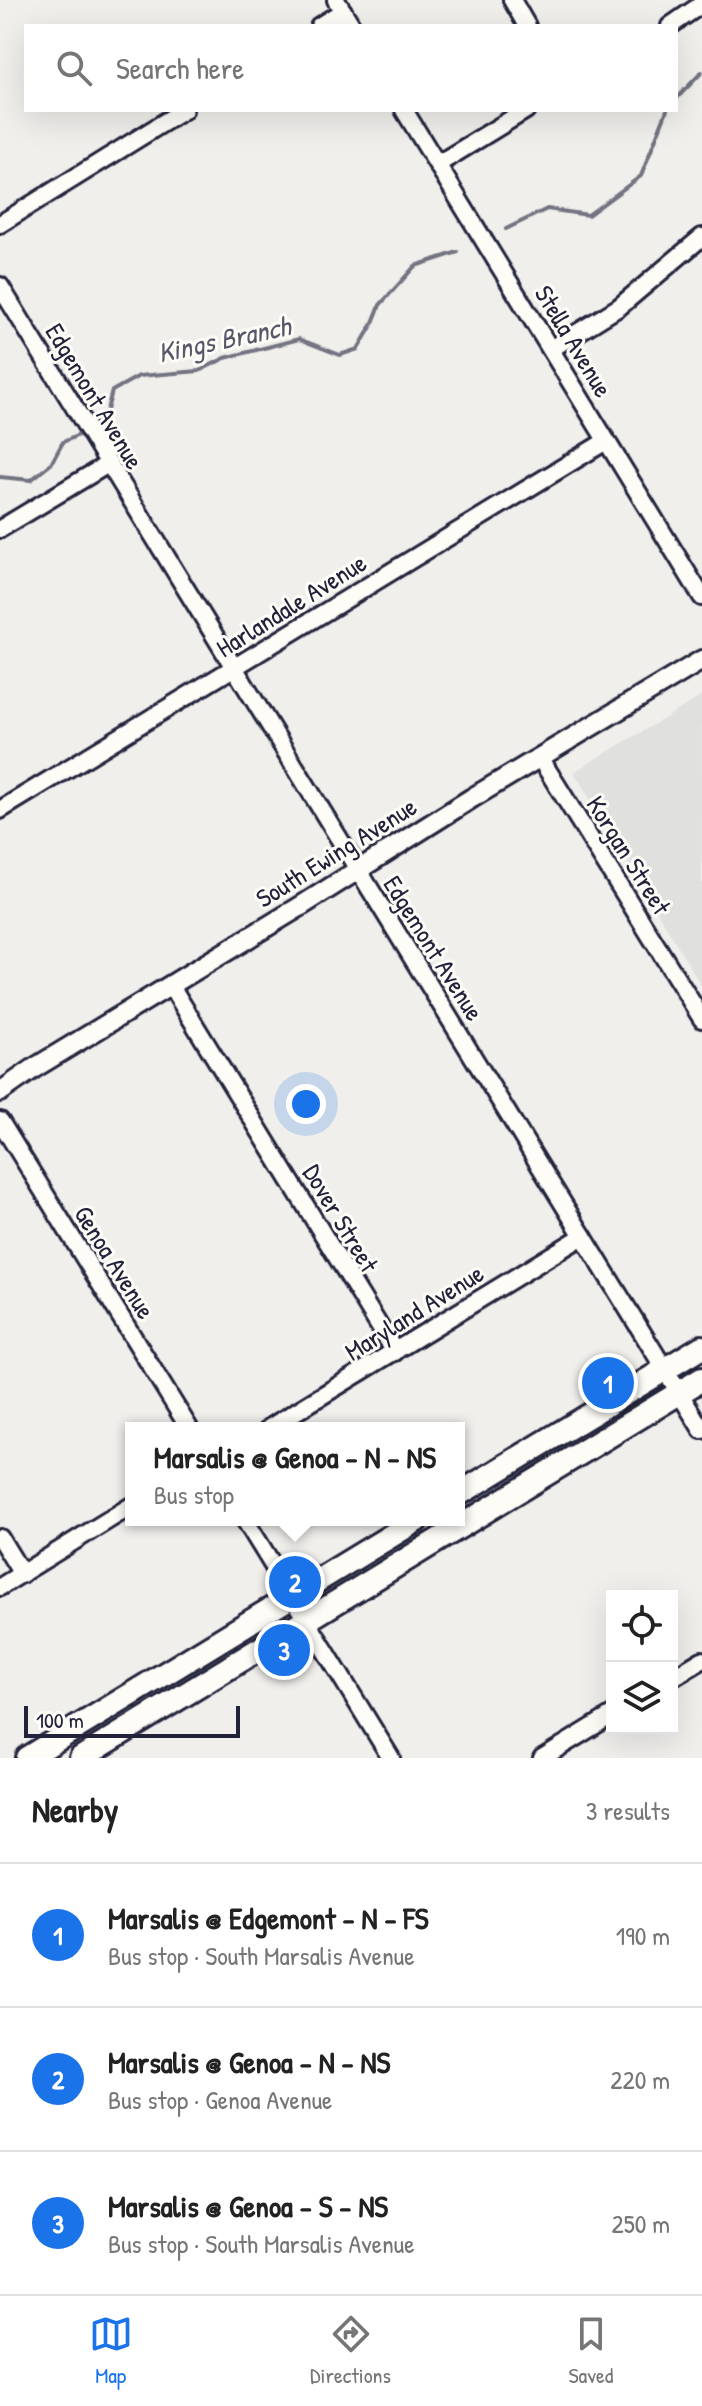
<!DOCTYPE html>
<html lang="en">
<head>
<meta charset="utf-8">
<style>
	body { margin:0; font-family:"Patrick Hand",sans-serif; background:#f2f2f2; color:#222 }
	.controls { position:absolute; right:24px; bottom:24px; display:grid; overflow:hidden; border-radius:0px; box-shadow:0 8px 32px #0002 }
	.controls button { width:72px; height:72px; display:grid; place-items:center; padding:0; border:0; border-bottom:2px solid #e0e0e0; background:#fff; color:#222; font:40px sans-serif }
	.scale { position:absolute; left:24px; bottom:20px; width:216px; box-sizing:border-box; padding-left:8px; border:4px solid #22223b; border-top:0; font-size:22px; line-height:28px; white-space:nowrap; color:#22223b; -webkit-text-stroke:6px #fdfcf7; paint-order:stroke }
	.you { position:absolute; left:306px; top:1104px; width:28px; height:28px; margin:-20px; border:6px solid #fff; border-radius:50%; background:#1a73e8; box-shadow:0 0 0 12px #1a73e833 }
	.badge { display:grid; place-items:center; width:52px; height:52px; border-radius:50%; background:#1a73e8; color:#fff; font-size:26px; font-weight:700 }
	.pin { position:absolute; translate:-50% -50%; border:4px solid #fff; box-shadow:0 2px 8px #0006 }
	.popup { position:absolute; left:125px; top:1422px; width:340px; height:104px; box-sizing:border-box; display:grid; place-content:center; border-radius:0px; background:#fff; filter:drop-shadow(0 2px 6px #0005); font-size:26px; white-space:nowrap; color:#767676 }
	.popup b { font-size:30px; color:#222 }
	.popup::after { content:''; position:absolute; left:50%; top:100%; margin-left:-16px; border:16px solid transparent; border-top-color:#fff }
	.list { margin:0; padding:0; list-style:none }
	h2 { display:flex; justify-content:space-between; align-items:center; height:104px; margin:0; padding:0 32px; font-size:34px }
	h2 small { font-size:26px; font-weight:400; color:#767676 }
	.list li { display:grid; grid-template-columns:52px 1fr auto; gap:24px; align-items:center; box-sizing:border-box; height:144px; padding:0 32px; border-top:2px solid #e0e0e0 }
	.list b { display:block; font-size:30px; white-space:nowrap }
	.list p { margin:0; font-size:26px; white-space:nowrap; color:#767676 }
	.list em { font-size:26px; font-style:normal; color:#767676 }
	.icon { flex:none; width:44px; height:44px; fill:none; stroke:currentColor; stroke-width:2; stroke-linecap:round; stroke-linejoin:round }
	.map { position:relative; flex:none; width:702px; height:1758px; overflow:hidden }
	.search { position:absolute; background:#fff; box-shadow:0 8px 32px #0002; left:24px; right:24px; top:24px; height:88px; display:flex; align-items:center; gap:20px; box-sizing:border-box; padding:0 28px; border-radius:0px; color:#767676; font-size:30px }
	.sheet { height:536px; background:#fff }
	nav { display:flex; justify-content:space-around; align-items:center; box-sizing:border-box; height:112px; border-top:2px solid #e0e0e0; background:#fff; font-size:22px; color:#767676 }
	nav a { display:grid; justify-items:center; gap:4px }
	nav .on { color:#1a73e8 }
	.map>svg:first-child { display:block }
	.built { fill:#e0e0df }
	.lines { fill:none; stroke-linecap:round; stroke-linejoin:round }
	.stream { stroke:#737381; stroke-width:4 }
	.minor-casing { stroke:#22223b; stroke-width:22 }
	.tertiary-casing { stroke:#22223b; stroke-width:24 }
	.secondary-casing { stroke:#22223b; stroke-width:28 }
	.minor { stroke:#fdfcf7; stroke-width:16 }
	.tertiary { stroke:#fdfcf7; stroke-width:18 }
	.secondary { stroke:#fdfcf7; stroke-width:22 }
	.labels { text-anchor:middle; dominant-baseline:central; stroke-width:6; stroke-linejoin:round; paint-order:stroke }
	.street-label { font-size:26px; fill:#22223b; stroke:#fdfcf7 }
	.water-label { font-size:28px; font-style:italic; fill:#58586a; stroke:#fdfcf7 }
</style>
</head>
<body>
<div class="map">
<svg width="702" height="1758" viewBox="0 0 702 1758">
	<rect width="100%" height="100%" fill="#f0efec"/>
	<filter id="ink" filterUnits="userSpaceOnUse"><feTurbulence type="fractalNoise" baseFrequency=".0125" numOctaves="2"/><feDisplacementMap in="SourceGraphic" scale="16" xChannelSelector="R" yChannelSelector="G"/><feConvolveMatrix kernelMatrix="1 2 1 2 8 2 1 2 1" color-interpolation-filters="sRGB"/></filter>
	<g filter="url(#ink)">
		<polygon class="built" points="702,696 702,987 574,772"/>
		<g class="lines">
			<g class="stream">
				<polyline points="676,99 702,72"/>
				<polyline points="506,229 547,209 588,215 641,176 667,110"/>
				<polyline points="91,430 103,425 112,391 139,376 199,371 225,358 299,339 340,355 358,349 372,325 380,305 415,266 458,252"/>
				<polyline points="0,477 31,480 51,464 63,442 83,433"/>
			</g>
			<g class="minor-casing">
				<g id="minor">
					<polyline points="336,0 352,26"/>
					<polyline points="512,0 527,26"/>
					<polyline points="319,26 343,11"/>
					<polyline points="670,26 702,4"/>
					<polyline points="404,110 702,597"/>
					<polyline points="438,164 526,110"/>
					<polyline points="0,224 184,110"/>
					<polyline points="0,286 702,1430"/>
					<polyline points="551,349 619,307 702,237"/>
					<polyline points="0,529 108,464"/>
					<polyline points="540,758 702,1019"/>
					<polyline points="0,810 606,441"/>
					<polyline points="171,986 395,1352"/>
					<polyline points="0,1121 189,1428"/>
					<polyline points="269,1428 583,1236"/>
					<polyline points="245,1520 391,1758"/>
					<polyline points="0,1538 22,1574"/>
					<polyline points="0,1587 131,1506"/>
					<polyline points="672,1678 702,1660"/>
					<polyline points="542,1758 612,1715"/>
				</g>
			</g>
			<g class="tertiary-casing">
				<polyline id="tertiary" points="0,1092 36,1067 301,906 472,798 702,660"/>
			</g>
			<g class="secondary-casing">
				<g id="secondary">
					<polyline points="459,1494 702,1347"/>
					<polyline points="27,1758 417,1520"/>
					<polyline points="81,1758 702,1379"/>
				</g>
			</g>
			<use href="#minor" class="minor"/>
			<use href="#tertiary" class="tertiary"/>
			<use href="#secondary" class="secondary"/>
		</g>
	</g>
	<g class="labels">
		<g class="street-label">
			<text transform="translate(574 341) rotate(59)">Stella Avenue</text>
			<text transform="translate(95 396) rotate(59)">Edgemont Avenue</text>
			<text transform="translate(291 605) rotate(-32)">Harlandale Avenue</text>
			<text transform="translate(336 852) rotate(-32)">South Ewing Avenue</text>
			<text transform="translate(629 855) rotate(58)">Korgan Street</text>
			<text transform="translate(434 948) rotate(58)">Edgemont Avenue</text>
			<text transform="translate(341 1218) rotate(59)">Dover Street</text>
			<text transform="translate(115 1262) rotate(58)">Genoa Avenue</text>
			<text transform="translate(414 1312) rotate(-32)">Maryland Avenue</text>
		</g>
		<g class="water-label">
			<text transform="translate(224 339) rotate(-12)">Kings Branch</text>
		</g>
	</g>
</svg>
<div class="controls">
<button><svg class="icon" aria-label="locate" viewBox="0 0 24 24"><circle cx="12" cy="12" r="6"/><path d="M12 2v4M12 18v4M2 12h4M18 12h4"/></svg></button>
<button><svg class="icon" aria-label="layers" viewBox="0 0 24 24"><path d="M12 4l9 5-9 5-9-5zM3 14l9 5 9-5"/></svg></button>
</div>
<div class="scale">100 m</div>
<div class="you"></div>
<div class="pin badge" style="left:608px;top:1383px">1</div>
<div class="pin badge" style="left:295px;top:1582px">2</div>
<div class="popup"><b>Marsalis @ Genoa - N - NS</b>Bus stop</div>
<div class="pin badge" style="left:284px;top:1650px">3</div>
<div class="search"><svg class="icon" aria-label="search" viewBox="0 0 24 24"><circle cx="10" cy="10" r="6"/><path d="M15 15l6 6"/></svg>Search here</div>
</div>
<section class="sheet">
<h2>Nearby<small>3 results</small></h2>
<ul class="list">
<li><span class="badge">1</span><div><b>Marsalis @ Edgemont - N - FS</b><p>Bus stop · South Marsalis Avenue</p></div><em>190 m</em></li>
<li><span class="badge">2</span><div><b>Marsalis @ Genoa - N - NS</b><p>Bus stop · Genoa Avenue</p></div><em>220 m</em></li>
<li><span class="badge">3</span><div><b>Marsalis @ Genoa - S - NS</b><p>Bus stop · South Marsalis Avenue</p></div><em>250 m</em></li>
</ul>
</section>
<nav>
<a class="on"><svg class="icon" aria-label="map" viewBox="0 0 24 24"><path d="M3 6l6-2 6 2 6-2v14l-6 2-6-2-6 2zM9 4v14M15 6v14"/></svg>Map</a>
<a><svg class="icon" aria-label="directions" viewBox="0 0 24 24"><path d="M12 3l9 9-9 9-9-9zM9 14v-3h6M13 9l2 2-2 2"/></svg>Directions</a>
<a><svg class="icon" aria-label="saved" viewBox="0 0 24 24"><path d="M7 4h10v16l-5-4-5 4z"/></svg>Saved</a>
</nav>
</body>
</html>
